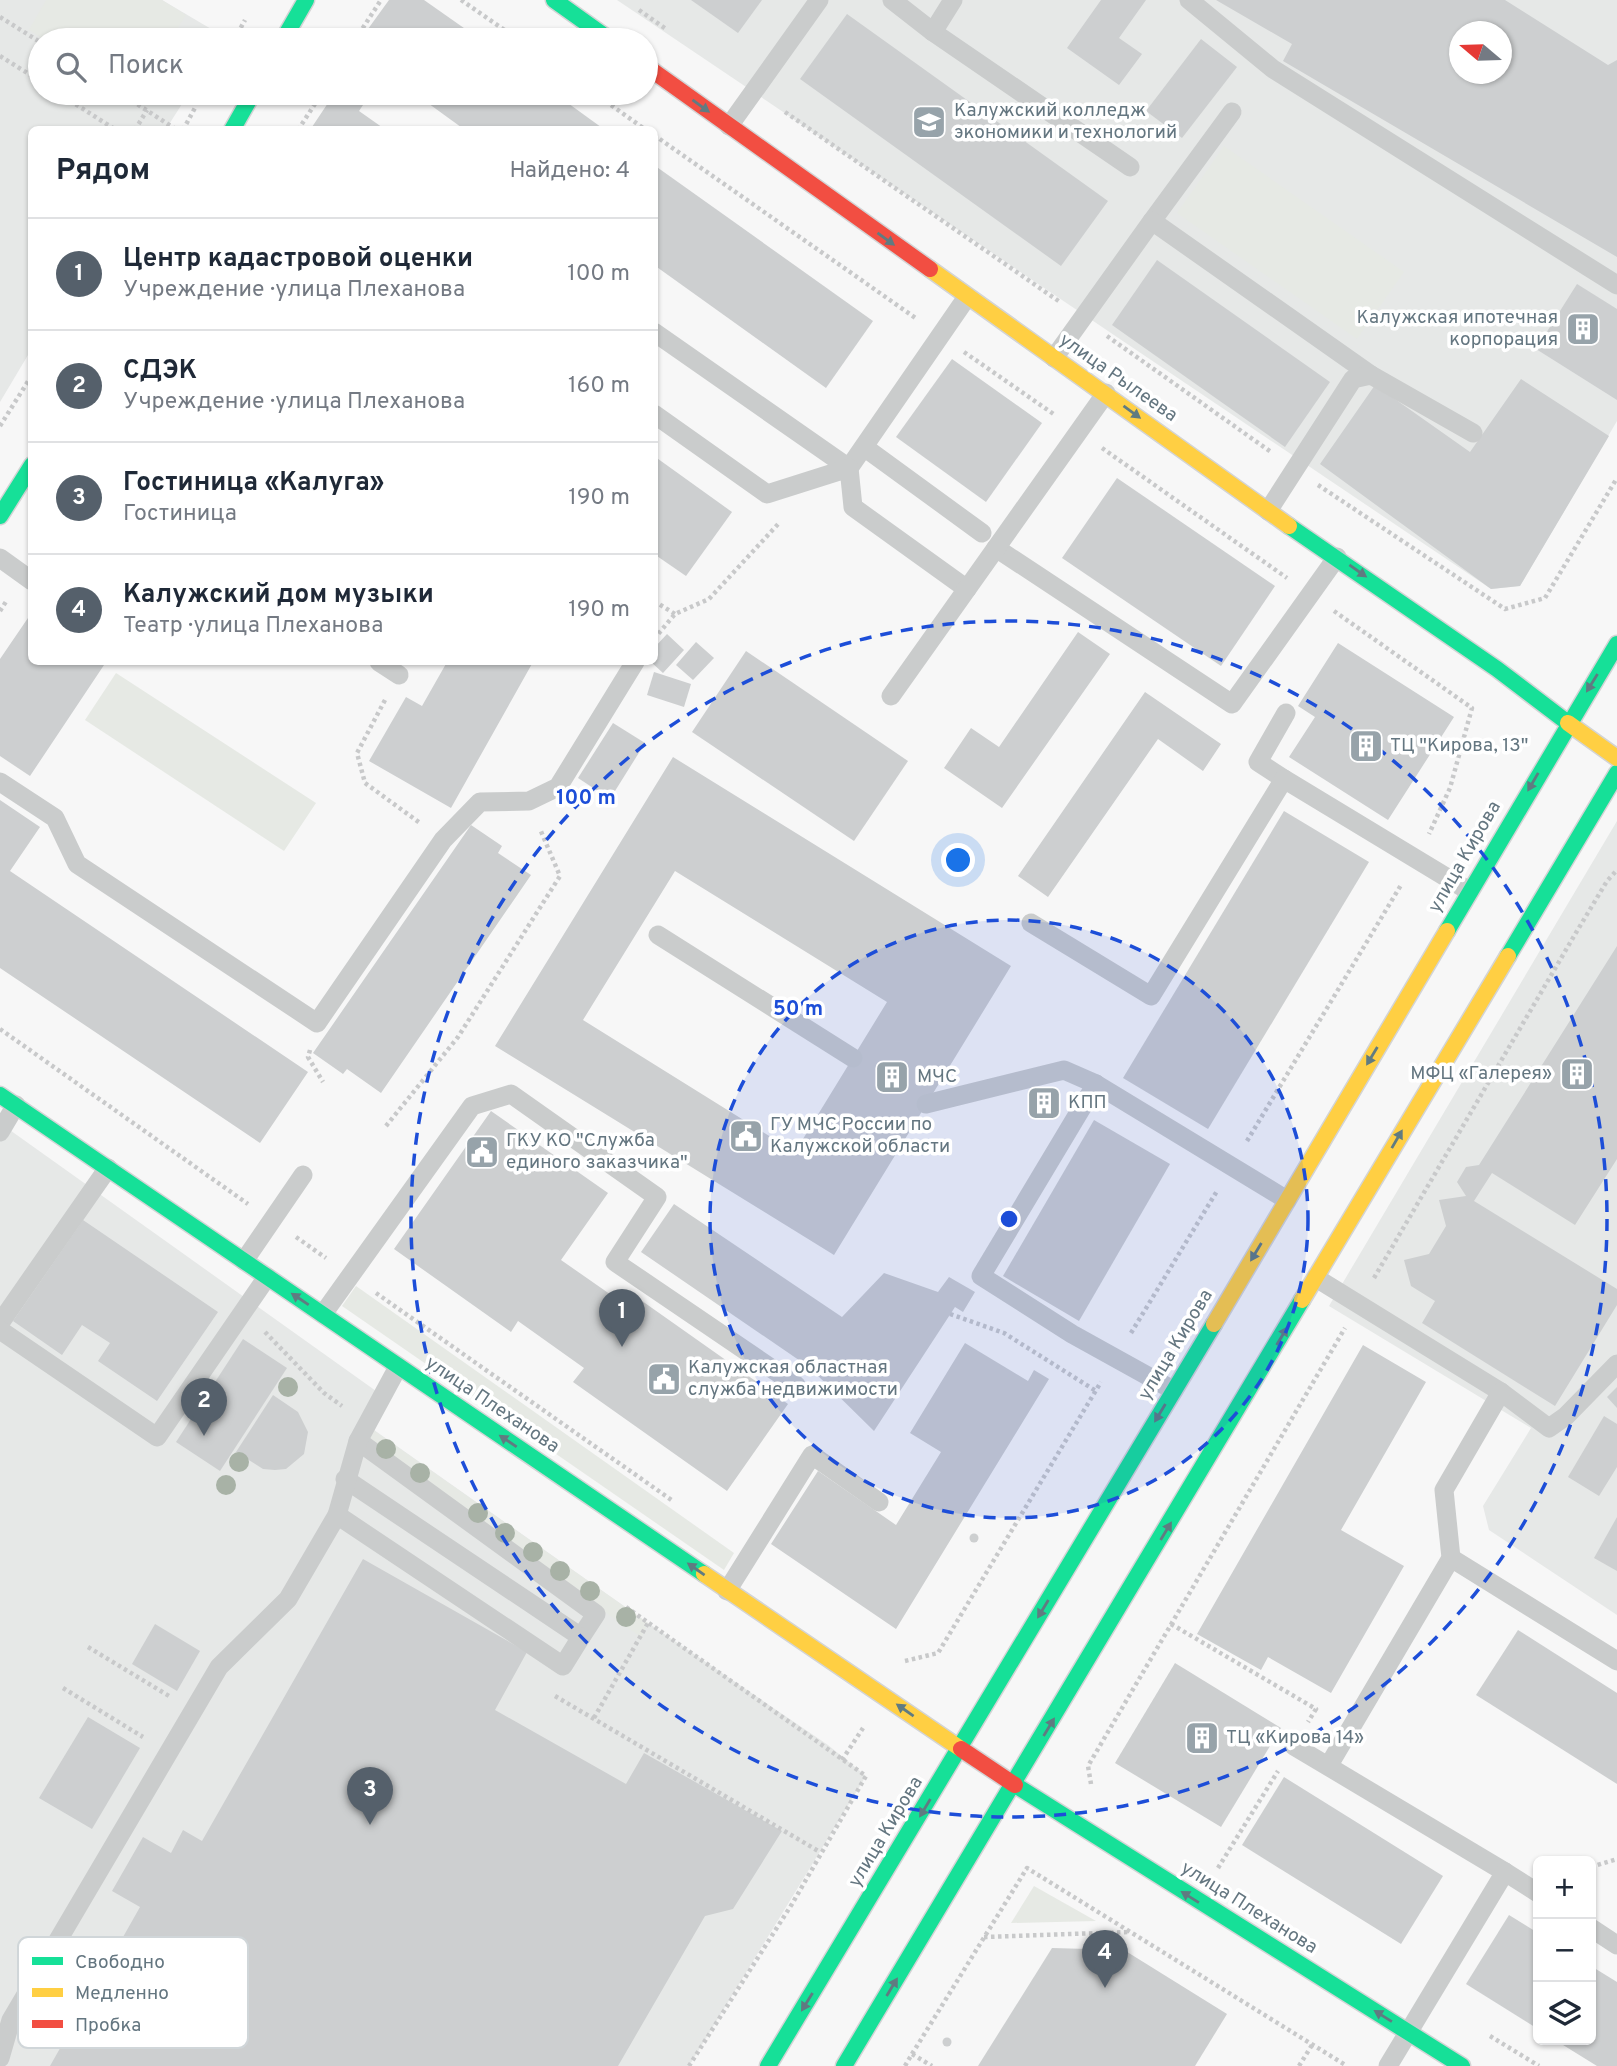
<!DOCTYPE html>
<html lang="ru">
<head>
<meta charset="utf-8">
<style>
	body { margin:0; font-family:Overpass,sans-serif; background:#f2f2f3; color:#1f2937 }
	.controls { position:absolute; right:21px; bottom:21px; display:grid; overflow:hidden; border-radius:10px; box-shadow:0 2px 5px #0004 }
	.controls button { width:63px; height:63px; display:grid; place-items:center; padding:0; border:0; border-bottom:2px solid #e0e1e3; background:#fff; color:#1f2937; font:35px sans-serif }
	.compass { position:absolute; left:1449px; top:21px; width:63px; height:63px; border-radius:50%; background:#fff; box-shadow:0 2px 5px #0004; rotate:289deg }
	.you { position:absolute; left:959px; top:861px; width:24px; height:24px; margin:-18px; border:5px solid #fff; border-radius:50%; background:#1a73e8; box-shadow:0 0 0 10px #1a73e833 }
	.badge { display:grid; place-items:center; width:46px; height:46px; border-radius:50%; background:#55606b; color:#fff; font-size:23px; font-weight:700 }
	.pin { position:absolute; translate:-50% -58px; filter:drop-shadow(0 2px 4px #0008) }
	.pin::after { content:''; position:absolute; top:37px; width:24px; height:21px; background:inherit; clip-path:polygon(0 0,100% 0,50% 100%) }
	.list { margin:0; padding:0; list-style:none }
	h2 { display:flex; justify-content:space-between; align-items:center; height:91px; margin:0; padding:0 28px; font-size:30px }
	h2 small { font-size:23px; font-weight:400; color:#747a83 }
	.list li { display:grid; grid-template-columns:46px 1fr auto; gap:21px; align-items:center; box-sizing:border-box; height:112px; padding:0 28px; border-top:2px solid #e0e1e3 }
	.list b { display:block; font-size:26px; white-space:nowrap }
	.list p { margin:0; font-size:23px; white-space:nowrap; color:#747a83 }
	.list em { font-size:23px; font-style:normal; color:#747a83 }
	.icon { flex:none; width:38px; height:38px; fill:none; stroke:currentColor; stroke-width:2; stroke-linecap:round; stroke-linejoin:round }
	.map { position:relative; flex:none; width:1617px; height:2066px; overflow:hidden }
	.search { position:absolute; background:#fff; box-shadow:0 2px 5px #0004; left:28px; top:28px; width:630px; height:77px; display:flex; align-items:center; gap:18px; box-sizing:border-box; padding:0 24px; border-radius:38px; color:#747a83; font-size:26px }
	.panel { position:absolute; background:#fff; box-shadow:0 2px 5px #0004; left:28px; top:126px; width:630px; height:539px; border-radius:10px }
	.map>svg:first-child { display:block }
	.built { fill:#e6e8e7; fill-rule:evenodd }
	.green { fill:#e6e9e4 }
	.building { fill:#cdcfd0; fill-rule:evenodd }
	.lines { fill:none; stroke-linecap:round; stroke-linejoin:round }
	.fast-casing { stroke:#d3d4d5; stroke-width:19 }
	.slow-casing { stroke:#d3d4d5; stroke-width:19 }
	.jam-casing { stroke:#d3d4d5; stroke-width:19 }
	.path { stroke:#c8c9ca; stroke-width:4.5; stroke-dasharray:3.5 3.5; stroke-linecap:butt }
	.lane { stroke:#cacccc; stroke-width:19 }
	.fast { stroke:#16e098; stroke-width:16 }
	.slow { stroke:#ffcf43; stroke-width:16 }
	.jam { stroke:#f24e42; stroke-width:16 }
	.tree { fill:#a8b2a6 }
	.oneway { fill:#607b81 }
	.ring { fill:none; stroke:#1d4ed8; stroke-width:3.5; stroke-dasharray:12 9 }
	.labels { text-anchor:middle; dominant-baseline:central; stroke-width:7; stroke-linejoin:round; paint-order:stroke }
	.poi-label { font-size:19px; fill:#647680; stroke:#fff; text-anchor:start }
	.street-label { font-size:19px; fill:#647680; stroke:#fff }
	.key { fill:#fff; stroke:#d0d6d9; stroke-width:2 }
	.key-label { font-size:19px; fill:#647680 }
	.centre { fill:#1d4ed8; stroke:#fff; stroke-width:3.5 }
	.ring-label { font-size:21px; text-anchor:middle; font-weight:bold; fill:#1d4ed8; stroke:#fff; stroke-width:7; stroke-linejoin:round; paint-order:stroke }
</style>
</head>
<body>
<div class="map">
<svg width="1617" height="2066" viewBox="0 0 1617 2066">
	<rect width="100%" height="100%" fill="#f7f7f7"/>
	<g class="built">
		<polygon points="0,0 162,0 223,36 221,40 40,40 40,93 189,93 166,129 32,130 31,350 0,402"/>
		<path d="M617,0h1000v421l-97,165 -29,3zM1460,32h42v42h-42z"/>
		<polygon points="1617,821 1617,1615 1489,1530 1483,1506 1531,1428 1329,1306"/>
		<polygon points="0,1123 383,1396 367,1425 648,1623 828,1745 866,1776 689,2066 0,2066"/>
	</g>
	<g class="green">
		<polygon points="46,0 162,0 186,15 170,40 45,40 29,30"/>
		<polygon points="1224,146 1404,272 1357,339 1177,213"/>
		<polygon points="116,673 316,803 284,851 85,720"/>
		<polygon points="356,1286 734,1553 724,1570 342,1306"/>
		<polygon points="366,1425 648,1623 641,1637 358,1441"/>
		<polygon points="1034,1886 1096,1921 1011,1923"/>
	</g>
	<g class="building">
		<polygon points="389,0 424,0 481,40 360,40"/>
		<polygon points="691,0 762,0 738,33"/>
		<polygon points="1101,0 1146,0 1119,38 1142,54 1119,85 1067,48"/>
		<path d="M1216,0h289l103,65 9,-5v197l-334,-196 9,-17zM1460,32h42v42h-42z"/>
		<polygon points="847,14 1108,201 1061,266 800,79"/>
		<polygon points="1201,39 1237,67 1182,138 1146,111"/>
		<polygon points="346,93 371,93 359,111 386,130 310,130 334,94 342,99"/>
		<polygon points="414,93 554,93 605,130 465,130"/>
		<polygon points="654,165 873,321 826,388 654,265"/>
		<polygon points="1157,260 1330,382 1285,447 1112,325"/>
		<polygon points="1577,284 1617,309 1617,400 1536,349"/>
		<polygon points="952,359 1042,423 986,502 896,437"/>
		<polygon points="1521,379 1609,436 1520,586 1491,589 1320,464 1375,385 1470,452"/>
		<polygon points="654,456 732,512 686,576 654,554"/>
		<polygon points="1117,478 1275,586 1221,666 1062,558"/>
		<polygon points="30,615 32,662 99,662 104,665 30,776 0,756 0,659"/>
		<polygon points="1078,632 1110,654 1002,808 944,768 971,728 999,747"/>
		<polygon points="667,634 684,650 663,673 651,662 654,662 654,648"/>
		<polygon points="696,642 714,658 693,680 676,665"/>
		<polygon points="1338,643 1454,717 1388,820 1289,757 1315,717 1298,706"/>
		<polygon points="746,651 908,761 854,841 692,732"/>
		<polygon points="447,662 533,662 451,808 369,761 406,697 422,706"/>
		<polygon points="654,672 691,684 684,707 647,695"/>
		<polygon points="1145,692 1221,744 1203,771 1158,739 1048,897 1018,876"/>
		<polygon points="613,723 645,743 610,799 578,778"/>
		<path d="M673,757l338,209 -177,289 -339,-209zM675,871l212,131 -92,150 -212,-132z"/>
		<polygon points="0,800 40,827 10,871 308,1072 260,1143 0,968"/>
		<polygon points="1284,811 1369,862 1208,1129 1123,1078"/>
		<polygon points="471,825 502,846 498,853 531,875 381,1093 347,1069 343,1074 313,1053"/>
		<polygon points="1617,946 1617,1159 1575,1225 1492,1173 1474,1201 1617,1289 1617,1305 1555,1406 1422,1323 1435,1301 1411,1286 1404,1260 1429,1254 1446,1226 1439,1200 1466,1196 1457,1182 1466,1167 1479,1165"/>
		<polygon points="1053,1092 1059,1107 1035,1115 1030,1100"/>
		<polygon points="491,1111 608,1193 561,1260 627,1306 635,1296 788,1404 727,1491 573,1382 584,1368 518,1321 511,1332 394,1249"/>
		<polygon points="1094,1120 1170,1164 1079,1321 1003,1276"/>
		<polygon points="674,1204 842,1317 884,1273 938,1292 949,1277 975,1292 963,1312 955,1307 874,1431 809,1367 641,1252"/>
		<polygon points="83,1220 218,1312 157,1401 98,1361 110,1343 82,1325 62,1355 13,1321"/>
		<polygon points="243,1339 287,1368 220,1471 176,1442"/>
		<polygon points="965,1343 1028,1381 1034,1370 1049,1379 896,1629 771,1544 818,1471 896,1525 941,1452 910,1433"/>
		<polygon points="1363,1345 1426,1382 1341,1530 1404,1566 1331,1693 1268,1657 1261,1670 1197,1634"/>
		<polygon points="1617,1387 1617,1408 1607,1397"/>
		<polygon points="273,1395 298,1412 308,1432 304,1454 286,1469 275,1470 263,1469 236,1452"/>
		<polygon points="1604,1416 1617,1424 1617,1467 1599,1496 1568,1477"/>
		<polygon points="1617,1517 1617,1571 1594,1558"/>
		<circle cx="974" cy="1538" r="4.5"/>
		<polygon points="363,1559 527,1652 495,1710 626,1784 644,1753 782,1831 733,1909 705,1916 618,2066 50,2066 140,1907 112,1891 143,1837 171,1853 183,1830 202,1841"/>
		<polygon points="155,1624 200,1651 177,1691 132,1664"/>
		<polygon points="1518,1630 1617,1693 1617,1784 1476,1695"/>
		<polygon points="1175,1663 1281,1728 1221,1827 1115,1763"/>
		<polygon points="88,1717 140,1748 92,1829 39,1798"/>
		<polygon points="1284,1777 1443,1876 1401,1944 1242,1845"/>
		<polygon points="1509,1915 1538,1933 1538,2029 1466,1984"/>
		<polygon points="1052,1948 1124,1950 1227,2014 1195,2066 978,2066"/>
		<polygon points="1591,1966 1617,1982 1617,2066 1597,2066 1555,2040 1591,2040"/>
		<circle cx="947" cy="2042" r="4.5"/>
	</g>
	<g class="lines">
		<g class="fast-casing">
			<g id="fast">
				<polyline points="554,0 610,40"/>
				<polyline points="283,40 306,0"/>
				<polyline points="232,130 253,93"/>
				<polyline points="0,516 32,465"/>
				<polyline points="1289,526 1497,669 1568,723"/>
				<polyline points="1447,931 1617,644"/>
				<polyline points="1508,956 1617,773"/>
				<polyline points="0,1095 704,1574"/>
				<polyline points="1015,1785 1462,2066"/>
				<polyline points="768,2066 1214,1324"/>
				<polyline points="844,2066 1302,1300"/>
			</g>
		</g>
		<g class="slow-casing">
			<g id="slow">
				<polyline points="930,269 1289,526"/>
				<polyline points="1568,723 1617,758"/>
				<polyline points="1302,1300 1508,956"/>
				<polyline points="1214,1324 1447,931"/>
				<polyline points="704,1574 961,1749"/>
			</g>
		</g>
		<g class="jam-casing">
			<g id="jam">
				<polyline points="646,66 930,269"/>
				<polyline points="961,1749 1015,1785"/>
			</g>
		</g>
		<g class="path">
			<polyline points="461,0 519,40"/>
			<polyline points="639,10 666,29"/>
			<polyline points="0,17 40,42"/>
			<polyline points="234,40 245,20"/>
			<polyline points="355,40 381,0"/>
			<polyline points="0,56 40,81"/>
			<polyline points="58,93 116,130"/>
			<polyline points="120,93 177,130"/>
			<polyline points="594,93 646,130"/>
			<polyline points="785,112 1060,302"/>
			<polyline points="135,130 147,110"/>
			<polyline points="183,130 196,106"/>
			<polyline points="298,130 322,93"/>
			<polyline points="654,135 917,319"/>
			<polyline points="1107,336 1271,452"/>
			<polyline points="964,352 1055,415"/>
			<polyline points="0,426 32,375"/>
			<polyline points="1102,448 1287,578"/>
			<polyline points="1318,485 1505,609 1545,598 1617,478"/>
			<polyline points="654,601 675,614"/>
			<polyline points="0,611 7,600"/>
			<polyline points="1334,611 1472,708 1450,788 1429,834"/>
			<polyline points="654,639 675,614 709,599 780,522"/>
			<polyline points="385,700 357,753 365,783 420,823"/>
			<polyline points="0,1029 248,1204"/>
			<polyline points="310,1050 308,1057 323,1082"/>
			<polyline points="386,1126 458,1037 560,876 540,829"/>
			<polyline points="1247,1141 1401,885"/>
			<polyline points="296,1237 326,1258"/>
			<polyline points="1374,1278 1577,931 1607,881 1617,870"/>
			<polyline points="376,1293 673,1501"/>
			<polyline points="950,1314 1004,1333 1096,1391"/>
			<polyline points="265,1332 324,1393 342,1406"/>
			<polyline points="1131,1333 1217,1191"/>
			<polyline points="626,1607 866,1776 792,1904 689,2066"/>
			<polyline points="1171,1624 1316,1709 1308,1722"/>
			<polyline points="88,1647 169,1696"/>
			<polyline points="905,1661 938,1653 1101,1382"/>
			<polyline points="63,1688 143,1737"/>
			<polyline points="555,1696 820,1852"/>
			<polyline points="594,1718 648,1623"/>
			<polyline points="842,1760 863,1728"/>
			<polyline points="1091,1784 1088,1766 1345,1328"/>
			<polyline points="1591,1867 1617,1859"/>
			<polyline points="1218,1868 1278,1771"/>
			<polyline points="984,1937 1129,1932"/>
			<polyline points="1490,2036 1539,2066"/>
			<polyline points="912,2054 1027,1868 1347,2066"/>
			<polyline points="905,2066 912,2054 932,2066"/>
			<polyline points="1299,2066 1312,2045"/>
		</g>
		<g class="lane">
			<polyline points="892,0 933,32 1130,167"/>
			<polyline points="1189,0 1273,69 1617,285"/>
			<polyline points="933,32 953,0"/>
			<polyline points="729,126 819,0"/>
			<polyline points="1152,221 1232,112"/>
			<polyline points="654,332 849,468 967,297"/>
			<polyline points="1054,358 1152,221 1371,375"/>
			<polyline points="654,414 767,494 849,468 853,507 967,589"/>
			<polyline points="864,447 982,533"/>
			<polyline points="1268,511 1353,379 1371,375 1473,433"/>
			<polyline points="996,548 1232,704 1337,557"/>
			<polyline points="0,558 32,581"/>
			<polyline points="379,662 399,675"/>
			<polyline points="891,696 1106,393"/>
			<polyline points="1284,779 1258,762 1286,713"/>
			<polyline points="0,782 55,818 77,864 317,1023 443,840 480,802 529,801 558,787 635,662"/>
			<polyline points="1031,923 1151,996 1284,779 1469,891"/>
			<polyline points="658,935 853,1058"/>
			<polyline points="1096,1084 981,1276 1072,1334 1173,1390"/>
			<polyline points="926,1104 1064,1070 1096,1084 1287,1200"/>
			<polyline points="0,1132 16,1105"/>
			<polyline points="244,1261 303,1175"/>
			<polyline points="1316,1278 1501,1392 1549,1428 1566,1416 1617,1364"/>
			<polyline points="323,1314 472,1106 511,1094 657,1197 615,1262 796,1385"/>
			<polyline points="0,1323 108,1168"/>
			<polyline points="0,1330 157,1437 267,1277"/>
			<polyline points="345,1479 581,1637 596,1614 358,1441"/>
			<polyline points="337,1515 563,1666 581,1637"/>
			<polyline points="1451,1558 1617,1661"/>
			<polyline points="727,1591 812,1455 879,1502"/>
			<polyline points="1294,1746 1505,1872"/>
			<polyline points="1329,1765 1451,1558 1444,1490 1501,1392"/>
			<polyline points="1591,1928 1617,1945"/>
			<polyline points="0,2058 11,2020 219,1667 288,1599 337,1515 358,1441 398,1367"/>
			<polyline points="1388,2066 1505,1872 1538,1893"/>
		</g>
		<use href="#fast" class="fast"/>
		<use href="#slow" class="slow"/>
		<use href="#jam" class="jam"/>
	</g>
	<g class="tree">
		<circle cx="288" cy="1387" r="10"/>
		<circle cx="386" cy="1449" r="10"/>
		<circle cx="239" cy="1462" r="10"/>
		<circle cx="420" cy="1473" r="10"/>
		<circle cx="226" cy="1485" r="10"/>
		<circle cx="478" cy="1513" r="10"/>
		<circle cx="505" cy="1533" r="10"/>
		<circle cx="533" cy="1552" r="10"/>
		<circle cx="560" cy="1571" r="10"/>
		<circle cx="590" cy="1591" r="10"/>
		<circle cx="626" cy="1617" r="10"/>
	</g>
	<defs><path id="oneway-solid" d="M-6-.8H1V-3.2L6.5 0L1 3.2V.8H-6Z" transform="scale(1.75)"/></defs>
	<g class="oneway">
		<use href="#oneway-solid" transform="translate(701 106) rotate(36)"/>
		<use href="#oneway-solid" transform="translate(886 239) rotate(36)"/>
		<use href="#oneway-solid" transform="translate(1132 412) rotate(36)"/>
		<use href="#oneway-solid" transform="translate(1358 571) rotate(35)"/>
		<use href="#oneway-solid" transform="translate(1592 683) rotate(122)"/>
		<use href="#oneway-solid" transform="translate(1533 782) rotate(120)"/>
		<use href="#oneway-solid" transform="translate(1372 1056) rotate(121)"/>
		<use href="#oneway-solid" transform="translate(1397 1139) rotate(-60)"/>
		<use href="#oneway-solid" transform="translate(1256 1252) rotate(121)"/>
		<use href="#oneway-solid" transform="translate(300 1299) rotate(-146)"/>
		<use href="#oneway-solid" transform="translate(1282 1336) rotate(-59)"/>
		<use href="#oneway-solid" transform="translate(1160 1413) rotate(121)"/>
		<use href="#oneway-solid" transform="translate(508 1441) rotate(-146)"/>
		<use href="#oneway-solid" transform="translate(1166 1531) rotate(-59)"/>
		<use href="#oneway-solid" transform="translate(696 1569) rotate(-145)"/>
		<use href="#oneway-solid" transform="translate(1043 1609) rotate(121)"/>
		<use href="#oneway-solid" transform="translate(905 1710) rotate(-145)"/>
		<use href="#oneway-solid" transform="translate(1049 1727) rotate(-59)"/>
		<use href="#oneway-solid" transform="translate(925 1808) rotate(121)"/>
		<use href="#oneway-solid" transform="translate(1190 1897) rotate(-148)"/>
		<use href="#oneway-solid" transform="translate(892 1987) rotate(-59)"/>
		<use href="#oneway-solid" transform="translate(807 2002) rotate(122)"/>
		<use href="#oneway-solid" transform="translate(1383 2016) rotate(-148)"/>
	</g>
	<circle cx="1009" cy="1219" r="299" fill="#1d4ed8" fill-opacity=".12"/>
	<g class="ring">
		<circle cx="1009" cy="1219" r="299"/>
		<circle cx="1009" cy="1219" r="598"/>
	</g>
	<defs>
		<g id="university-square" transform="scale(1.75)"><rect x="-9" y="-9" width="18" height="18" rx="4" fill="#97a3aa" stroke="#fff"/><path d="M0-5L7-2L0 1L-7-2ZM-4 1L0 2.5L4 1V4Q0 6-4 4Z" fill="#fff"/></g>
		<g id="building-square" transform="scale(1.75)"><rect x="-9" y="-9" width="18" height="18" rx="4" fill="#97a3aa" stroke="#fff"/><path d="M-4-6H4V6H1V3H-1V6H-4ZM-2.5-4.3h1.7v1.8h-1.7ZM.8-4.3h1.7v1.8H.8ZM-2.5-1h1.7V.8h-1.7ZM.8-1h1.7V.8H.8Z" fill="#fff"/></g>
		<g id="civic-square" transform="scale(1.75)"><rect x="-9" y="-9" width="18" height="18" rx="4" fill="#97a3aa" stroke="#fff"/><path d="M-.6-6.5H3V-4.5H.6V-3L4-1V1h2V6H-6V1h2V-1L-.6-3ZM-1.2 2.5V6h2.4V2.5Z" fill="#fff"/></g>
	</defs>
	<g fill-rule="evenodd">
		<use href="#university-square" x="929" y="122"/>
		<use href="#building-square" x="1583" y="329"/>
		<use href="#building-square" x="1366" y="746"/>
		<use href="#building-square" x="1577" y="1074"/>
		<use href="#building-square" x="892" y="1077"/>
		<use href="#building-square" x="1044" y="1103"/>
		<use href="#civic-square" x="746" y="1136"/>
		<use href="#civic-square" x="482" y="1152"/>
		<use href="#civic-square" x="664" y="1379"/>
		<use href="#building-square" x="1202" y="1738"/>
	</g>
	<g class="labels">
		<g class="poi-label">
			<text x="954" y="111">Калужский колледж<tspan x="954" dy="22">экономики и технологий</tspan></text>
			<text x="1558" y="318" text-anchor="end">Калужская ипотечная<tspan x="1558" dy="22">корпорация</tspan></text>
			<text x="1390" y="746">ТЦ "Кирова, 13"</text>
			<text x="1552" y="1074" text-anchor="end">МФЦ «Галерея»</text>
			<text x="917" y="1077">МЧС</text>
			<text x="1068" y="1103">КПП</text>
			<text x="770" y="1125">ГУ МЧС России по<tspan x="770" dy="22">Калужской области</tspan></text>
			<text x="506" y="1141">ГКУ КО "Служба<tspan x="506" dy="22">единого заказчика"</tspan></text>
			<text x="688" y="1368">Калужская областная<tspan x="688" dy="22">служба недвижимости</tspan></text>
			<text x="1226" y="1738">ТЦ «Кирова 14»</text>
		</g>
		<g class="street-label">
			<text transform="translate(1118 378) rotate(35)">улица Рылеева</text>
			<text transform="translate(1465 857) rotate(-60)">улица Кирова</text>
			<text transform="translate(1176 1345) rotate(-59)">улица Кирова</text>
			<text transform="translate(492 1405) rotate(34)">улица Плеханова</text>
			<text transform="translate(886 1832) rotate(-59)">улица Кирова</text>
			<text transform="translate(1249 1908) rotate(32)">улица Плеханова</text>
		</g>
	</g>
	<rect x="18" y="1937" width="230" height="111" rx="10" class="key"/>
	<rect x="32" y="1957" width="31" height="8" fill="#16e098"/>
	<rect x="32" y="1988" width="31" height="9" fill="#ffcf43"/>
	<rect x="32" y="2020" width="31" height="8" fill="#f24e42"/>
	<g class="key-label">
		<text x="75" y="1968">Свободно</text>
		<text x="75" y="1999">Медленно</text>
		<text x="75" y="2031">Пробка</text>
	</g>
	<circle cx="1009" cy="1219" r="10" class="centre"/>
	<g class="ring-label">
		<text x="586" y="804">100 m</text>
		<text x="798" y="1015">50 m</text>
	</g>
</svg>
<div class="controls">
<button>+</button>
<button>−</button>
<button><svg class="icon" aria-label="layers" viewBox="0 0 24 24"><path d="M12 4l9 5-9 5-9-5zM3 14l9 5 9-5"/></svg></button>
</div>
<svg class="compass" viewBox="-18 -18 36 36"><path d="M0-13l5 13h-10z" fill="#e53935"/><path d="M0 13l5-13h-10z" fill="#747a83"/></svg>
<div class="you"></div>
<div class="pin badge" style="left:622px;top:1347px">1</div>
<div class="pin badge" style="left:204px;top:1436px">2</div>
<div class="pin badge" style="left:370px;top:1825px">3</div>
<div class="pin badge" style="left:1105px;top:1988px">4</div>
<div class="search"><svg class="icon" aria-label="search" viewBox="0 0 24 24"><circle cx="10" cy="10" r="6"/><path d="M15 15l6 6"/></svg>Поиск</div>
<section class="panel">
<h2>Рядом<small>Найдено: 4</small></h2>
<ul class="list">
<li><span class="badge">1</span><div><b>Центр кадастровой оценки</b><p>Учреждение · улица Плеханова</p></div><em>100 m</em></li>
<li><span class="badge">2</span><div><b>СДЭК</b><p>Учреждение · улица Плеханова</p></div><em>160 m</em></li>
<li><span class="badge">3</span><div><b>Гостиница «Калуга»</b><p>Гостиница</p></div><em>190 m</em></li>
<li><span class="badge">4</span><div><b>Калужский дом музыки</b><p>Театр · улица Плеханова</p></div><em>190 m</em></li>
</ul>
</section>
</div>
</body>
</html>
